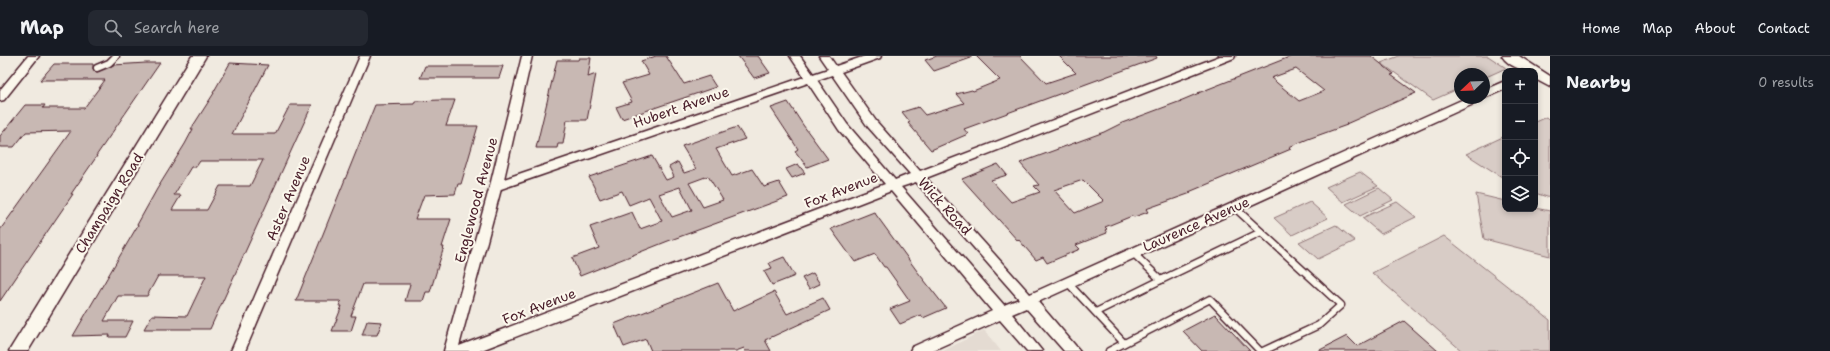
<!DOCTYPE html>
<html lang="en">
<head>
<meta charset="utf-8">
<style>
	body { margin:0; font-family:"Shantell Sans",sans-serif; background:#242831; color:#f1f3f6 }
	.controls { position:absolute; right:12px; top:12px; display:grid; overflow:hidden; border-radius:8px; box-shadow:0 2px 6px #0003 }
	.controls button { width:36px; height:36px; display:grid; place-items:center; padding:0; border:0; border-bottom:1px solid #363941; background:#171b24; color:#f1f3f6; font:20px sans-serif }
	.compass { position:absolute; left:1454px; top:12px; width:36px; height:36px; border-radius:50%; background:#171b24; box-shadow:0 2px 6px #0003; rotate:247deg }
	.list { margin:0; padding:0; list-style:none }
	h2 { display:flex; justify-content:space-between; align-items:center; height:52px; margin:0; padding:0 16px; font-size:17px }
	h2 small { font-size:13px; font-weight:400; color:#9ea1a6 }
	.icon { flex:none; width:22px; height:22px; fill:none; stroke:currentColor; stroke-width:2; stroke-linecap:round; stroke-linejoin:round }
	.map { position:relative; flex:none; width:1550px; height:295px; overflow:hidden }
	header { display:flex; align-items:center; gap:24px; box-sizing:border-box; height:56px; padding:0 20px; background:#171b24; border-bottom:1px solid #363941 }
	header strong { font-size:19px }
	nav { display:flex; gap:22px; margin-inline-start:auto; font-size:14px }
	.search { width:280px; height:36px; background:#242831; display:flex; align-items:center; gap:10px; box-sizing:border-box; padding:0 14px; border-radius:8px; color:#9ea1a6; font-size:15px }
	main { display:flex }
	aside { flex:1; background:#171b24 }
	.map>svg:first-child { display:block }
	.built { fill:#e4dbd2 }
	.green { fill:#d8ccc6; stroke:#917678 }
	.building { fill:#c8b8b3; stroke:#4a1f2b; fill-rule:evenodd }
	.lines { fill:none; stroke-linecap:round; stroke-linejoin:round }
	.lane-casing { stroke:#4a1f2b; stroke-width:9 }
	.street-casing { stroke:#4a1f2b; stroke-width:3 }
	.secondary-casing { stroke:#4a1f2b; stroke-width:3 }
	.lane { stroke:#fbf7ec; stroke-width:6 }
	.street { fill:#fbf7ec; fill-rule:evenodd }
	.secondary { fill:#fbf7ec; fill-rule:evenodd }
	.labels { text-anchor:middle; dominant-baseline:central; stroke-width:4; stroke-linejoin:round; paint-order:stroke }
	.street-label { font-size:14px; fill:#4a1f2b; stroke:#fbf7ec }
</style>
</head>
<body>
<header>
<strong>Map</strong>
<div class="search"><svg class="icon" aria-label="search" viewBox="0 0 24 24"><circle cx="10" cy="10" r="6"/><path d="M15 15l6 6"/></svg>Search here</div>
<nav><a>Home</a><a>Map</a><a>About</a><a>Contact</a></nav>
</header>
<main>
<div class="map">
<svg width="1550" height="295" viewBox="0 0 1550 295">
	<rect width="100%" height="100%" fill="#f0eae0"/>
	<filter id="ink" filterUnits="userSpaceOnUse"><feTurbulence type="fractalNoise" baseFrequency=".025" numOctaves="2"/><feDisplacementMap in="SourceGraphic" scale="8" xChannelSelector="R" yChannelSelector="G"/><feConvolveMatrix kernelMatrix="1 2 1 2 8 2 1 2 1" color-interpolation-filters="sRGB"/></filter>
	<g filter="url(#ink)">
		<polygon class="built" points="984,274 1001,295 943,295"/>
		<g class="green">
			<polygon points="1399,0 1488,0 1506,12 1484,22 1484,18 1460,18 1460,32 1433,44 1381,7"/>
			<polygon points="1544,62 1550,63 1550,142 1535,137 1535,66"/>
			<polygon points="1505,80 1505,123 1466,98"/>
			<polygon points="1360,116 1378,130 1343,146 1326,131"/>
			<polygon points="1379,132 1393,144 1360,160 1346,148"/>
			<polygon points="1476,138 1505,145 1505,153 1535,152 1550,155 1550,200 1484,183"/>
			<polygon points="1310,146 1328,162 1292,179 1274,162"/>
			<polygon points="1397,146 1416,161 1381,178 1362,162"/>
			<polygon points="1336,169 1355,185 1318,203 1299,186"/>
			<polygon points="1444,180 1550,264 1550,295 1462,295 1372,217"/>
		</g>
		<g class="building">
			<polygon points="656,0 666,0 684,28 709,20 716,31 622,63 616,51 632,46 622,27 649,19 641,5"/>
			<polygon points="738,0 758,0 770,17 754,22"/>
			<polygon points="937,0 971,0 971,2 934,15 925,4"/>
			<polygon points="976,0 1020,0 1046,27 1076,17 1059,0 1156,0 1157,2 964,73 968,78 931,94 908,67 910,66 902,56 918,51 925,59 964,47 956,38 972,34 973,35 1000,24"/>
			<path d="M1292,0h79l23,18 -3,1 25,18 -70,31 1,1 -39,14 -19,8 2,2 -102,43 2,1 -45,16 2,3 -14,5 -2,-1 -27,11 2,2 -2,1 2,3 -31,12 4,4 -33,14 -4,-6 -7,3 -17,-20 -1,1 -56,-62 36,-15 9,11 -16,5 20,22 29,-10 -6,-6 5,-1 -19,-22 84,-31 18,-9 59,-22h-1l19,-8h-1zM1296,13l28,22 -25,10 -28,-23zM1083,124l21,21 -29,12 -21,-23z"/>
			<polygon points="579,2 591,2 588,21 596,18 587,64 567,64 563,88 558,88 557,92 536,92 557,4 578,4"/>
			<polygon points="146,7 160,7 96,100 97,100 71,138 73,138 0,245 0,174 71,75 26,76 14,91 0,91 0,80 25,49 45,49 43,52 84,52 105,24 40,24 54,8 93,8 93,13 97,16 113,9"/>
			<path d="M230,7l38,2 -36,69h43l15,-29h22l-102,224h-66l8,-14 35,1 19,-40h-48l-11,20h-29l-14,25h29l-8,16h-16l1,-2 -37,1 65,-111h-1l20,-36 28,-45 8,-15h-2l23,-36h-1zM220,104h43l-13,26h-30l-13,24h-35l9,-15h-7l17,-28h5l4,-6h19z"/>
			<polygon points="425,10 503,10 499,22 420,22"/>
			<polygon points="440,44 455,44 446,70 478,70 461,128 458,128 455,138 424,139 415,163 451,163 442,191 444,191 430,236 426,236 423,245 405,245 410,228 363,228 351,260 356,260 351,275 332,275 342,250 339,250 341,245 296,245 375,49 414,48 415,45"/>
			<polygon points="788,46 803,69 828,103 807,111 795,95 798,93 771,52"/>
			<path d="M737,71l8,12 -29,10 16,27 20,-7 12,18 15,-5 9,15 -120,44 -88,35 -8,-18 27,-10 -9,-21 42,-15 8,17 22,-8 -13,-24 -20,8 -7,-14 -22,8 -11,-22 63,-21 14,24 8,-3 -5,-10 9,-5 6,11 12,-4 -14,-23zM708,120l15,24 -20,7 -14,-24zM680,131l12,23 -20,7 -13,-23z"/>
			<polygon points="798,108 805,117 792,122 786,113"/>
			<polygon points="874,156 917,215 946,252 923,262 921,259 900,268 890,253 910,245 886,211 884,211 875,198 855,206 831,173"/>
			<polygon points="784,201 795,220 772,229 764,215 772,212 769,207"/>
			<polygon points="813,217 820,228 809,233 802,222"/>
			<polygon points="718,227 733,255 774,236 787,258 823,242 830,254 765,284 771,295 745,295 744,292 736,295 651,295 646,283 624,291 614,268"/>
			<polygon points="1215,258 1250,295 1202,295 1183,275"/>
			<polygon points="367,265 382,266 377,279 362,279"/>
			<polygon points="1404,265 1438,295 1318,295 1347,280 1357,290"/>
		</g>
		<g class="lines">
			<g class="lane-casing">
				<g id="lane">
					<polyline points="97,12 109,7 116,0"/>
					<polyline points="1234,151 1341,249 1319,269 1263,295"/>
					<polyline points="1133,197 1161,224 1261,176"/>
					<polyline points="1068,227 1124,287"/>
					<polyline points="1096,256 1161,224"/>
					<polyline points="1109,295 1210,243 1260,295"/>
				</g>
			</g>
			<g class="street-casing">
				<g id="street">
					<polygon points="28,0 39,0 4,44 0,45 0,34"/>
					<polygon points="360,0 370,0 245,295 231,295"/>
					<path d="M522,0h10l-28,123 300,-102 -14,-21h10l13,18 15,-5 -9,-13h10l7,10 29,-10h16l-1,2 -39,14 35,49 44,50 300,-115h15l-1,2 -308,120 104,116 436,-196h15l-1,3 -442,201 42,49h-16l-38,-43 -14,6 30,37h-15l-27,-31 -69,31h-21l2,-4 80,-36 -101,-120 -412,160h-35l46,-165zM832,19l36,52 42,47 -15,6 -48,-56 -30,-44zM808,27l31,47 46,54 -426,162 42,-157zM916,126l103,117 -15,6 -103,-118z"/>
					<polygon points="1505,25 1505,33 1484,42 1484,34"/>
				</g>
			</g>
			<g class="secondary-casing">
				<g id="secondary">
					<polygon points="192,0 206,0 28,295 9,295"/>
					<path d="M1502,0h17l31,20v11l-15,-8v-8c-12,0 -26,-4 -33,-15z"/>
				</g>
			</g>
			<use href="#lane" class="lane"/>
			<use href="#street" class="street"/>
			<use href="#secondary" class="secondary"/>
		</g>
	</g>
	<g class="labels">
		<g class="street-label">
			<text transform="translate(681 51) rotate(-19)">Hubert Avenue</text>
			<text transform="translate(841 134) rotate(-21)">Fox Avenue</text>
			<text transform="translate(288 142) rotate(-67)">Aster Avenue</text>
			<text transform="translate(476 144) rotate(-75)">Englewood Avenue</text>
			<text transform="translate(109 147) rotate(-58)">Champaign Road</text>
			<text transform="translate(945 150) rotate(48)">Wick Road</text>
			<text transform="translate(1196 168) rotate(-24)">Laurence Avenue</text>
			<text transform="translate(539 250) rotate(-21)">Fox Avenue</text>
		</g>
	</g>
</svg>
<div class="controls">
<button>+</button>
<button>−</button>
<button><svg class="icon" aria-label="locate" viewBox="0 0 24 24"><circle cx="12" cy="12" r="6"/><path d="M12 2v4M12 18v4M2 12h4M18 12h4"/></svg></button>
<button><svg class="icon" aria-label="layers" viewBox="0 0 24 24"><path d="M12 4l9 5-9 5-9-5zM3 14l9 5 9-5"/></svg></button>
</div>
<svg class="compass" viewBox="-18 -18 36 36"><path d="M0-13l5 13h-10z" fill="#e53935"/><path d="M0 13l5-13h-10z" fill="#9ea1a6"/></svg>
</div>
<aside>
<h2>Nearby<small>0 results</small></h2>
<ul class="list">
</ul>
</aside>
</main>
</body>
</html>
